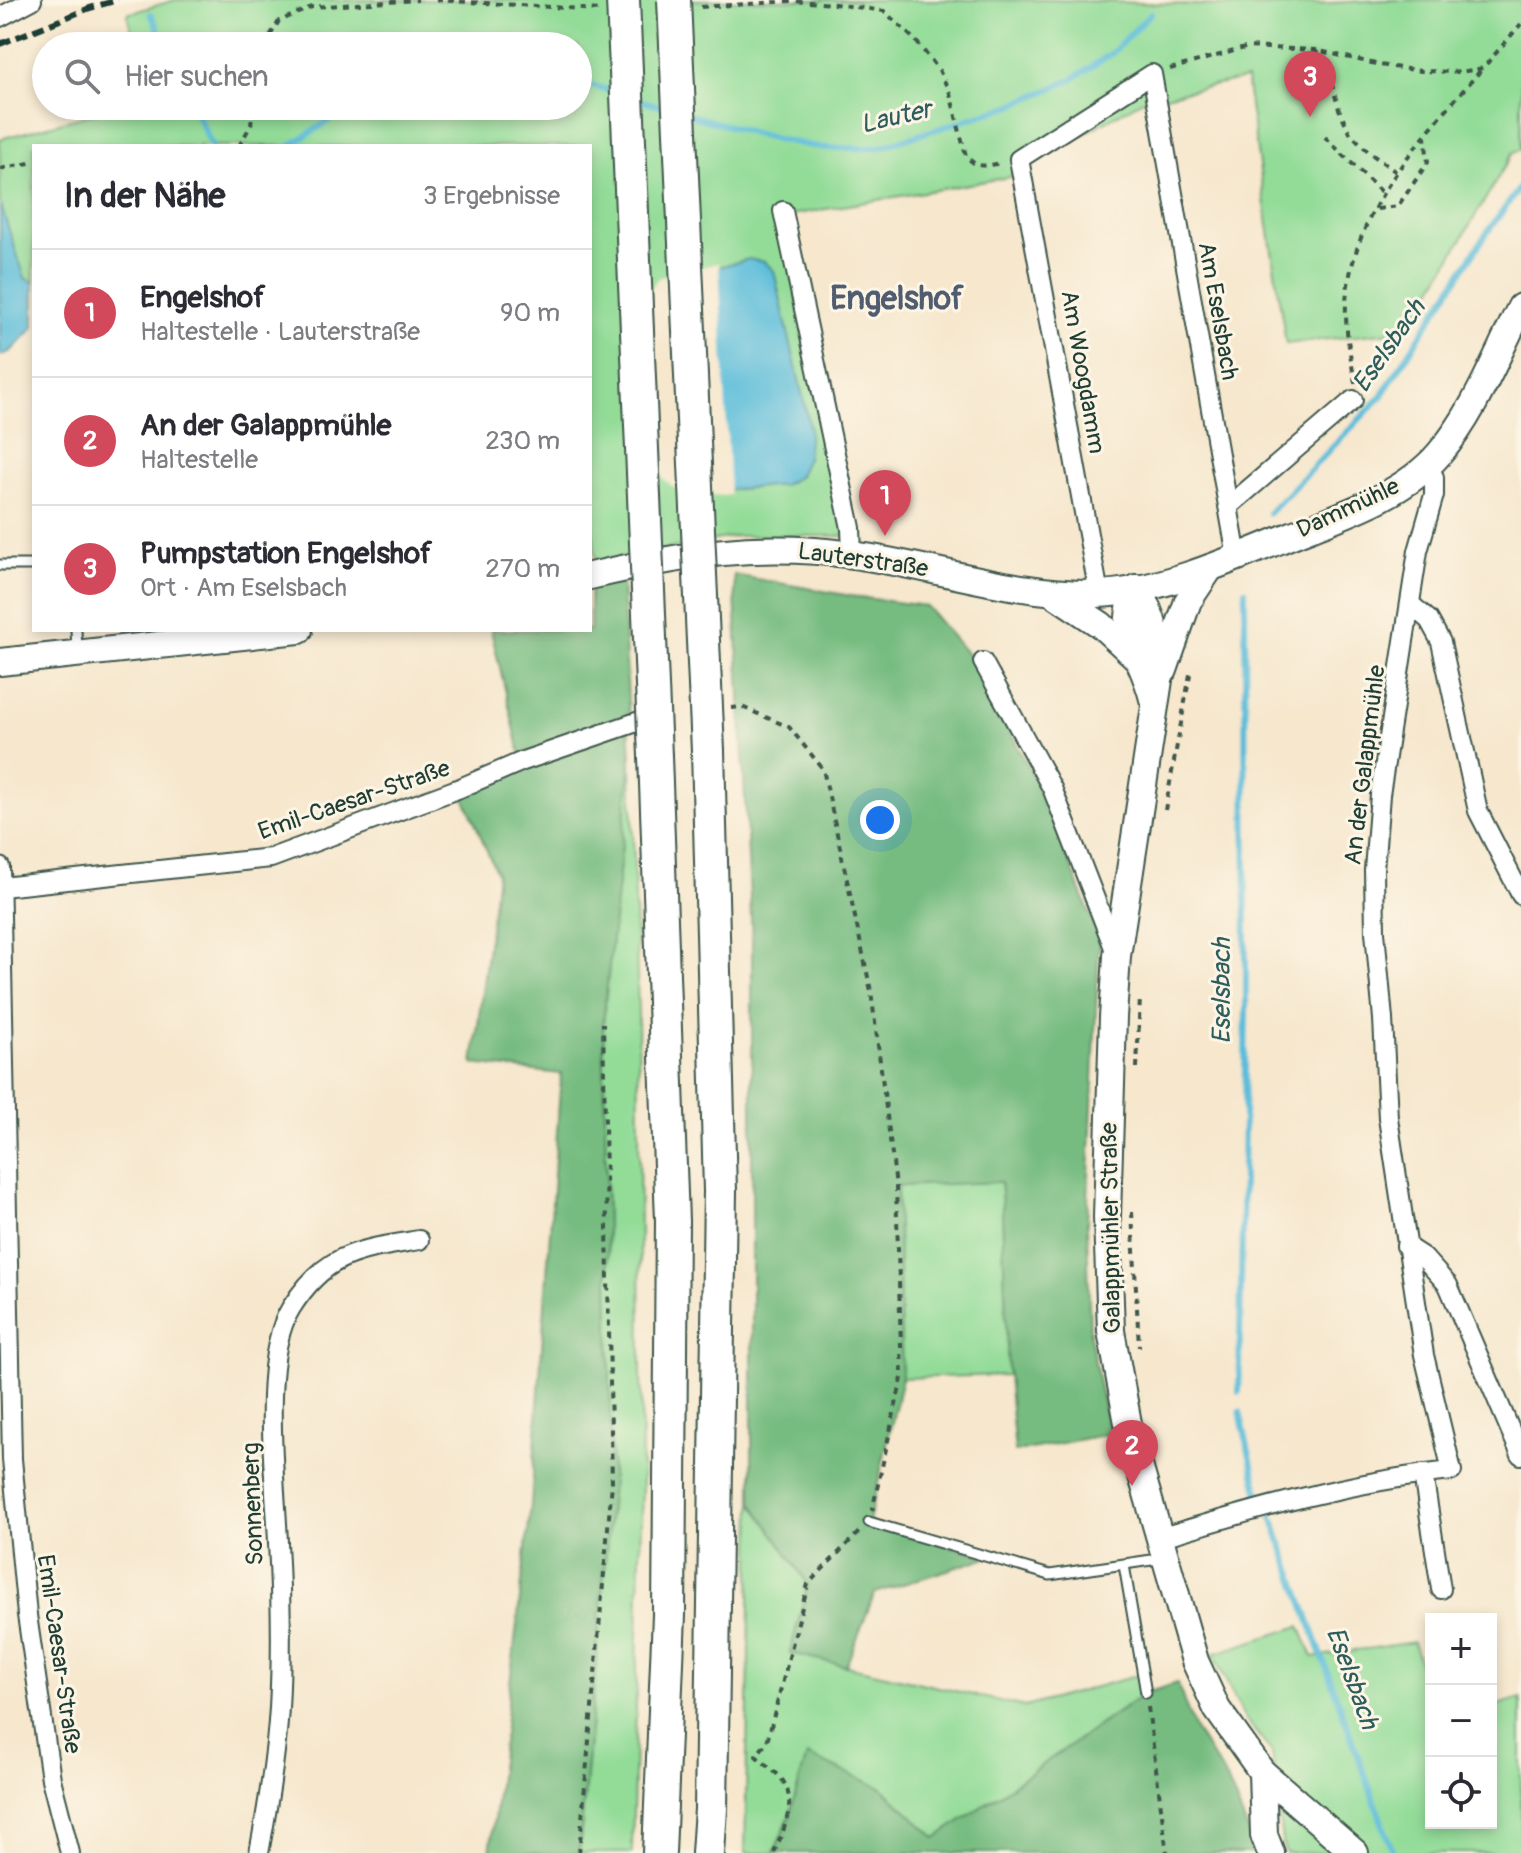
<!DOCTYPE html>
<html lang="de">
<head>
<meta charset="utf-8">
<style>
	body { margin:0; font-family:Pangolin,sans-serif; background:#f2f2f3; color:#2b2b33 }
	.controls { position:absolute; right:24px; bottom:24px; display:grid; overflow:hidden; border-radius:0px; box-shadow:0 4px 12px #0003 }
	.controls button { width:72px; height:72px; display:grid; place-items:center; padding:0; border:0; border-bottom:2px solid #e1e1e2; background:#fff; color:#2b2b33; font:40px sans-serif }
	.you { position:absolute; left:880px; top:820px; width:28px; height:28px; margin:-20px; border:6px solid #fff; border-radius:50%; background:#1a73e8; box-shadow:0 0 0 12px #1a73e833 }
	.badge { display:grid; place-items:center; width:52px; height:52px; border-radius:50%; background:#d1495b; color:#fff; font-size:26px; font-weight:700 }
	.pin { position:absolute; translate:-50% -66px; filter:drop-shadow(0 2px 4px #0008) }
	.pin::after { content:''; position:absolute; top:42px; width:28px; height:24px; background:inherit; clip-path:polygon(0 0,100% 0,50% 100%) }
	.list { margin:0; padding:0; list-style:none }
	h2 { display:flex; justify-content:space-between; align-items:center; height:104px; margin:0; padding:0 32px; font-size:34px }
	h2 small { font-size:26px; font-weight:400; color:#7c7c81 }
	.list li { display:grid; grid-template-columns:52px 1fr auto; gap:24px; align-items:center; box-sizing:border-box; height:128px; padding:0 32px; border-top:2px solid #e1e1e2 }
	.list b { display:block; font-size:30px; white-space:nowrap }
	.list p { margin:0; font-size:26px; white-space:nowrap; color:#7c7c81 }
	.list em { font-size:26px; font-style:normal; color:#7c7c81 }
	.icon { flex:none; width:44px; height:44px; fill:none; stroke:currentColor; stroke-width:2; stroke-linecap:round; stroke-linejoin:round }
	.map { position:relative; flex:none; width:1521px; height:1853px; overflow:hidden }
	.search { position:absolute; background:#fff; box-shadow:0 4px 12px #0003; left:32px; top:32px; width:560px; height:88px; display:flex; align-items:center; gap:20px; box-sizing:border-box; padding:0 28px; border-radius:44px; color:#7c7c81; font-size:30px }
	.panel { position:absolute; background:#fff; box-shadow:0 4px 12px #0003; left:32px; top:144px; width:560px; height:488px; border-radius:0px }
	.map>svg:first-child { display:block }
	.green { fill:#93dc98; stroke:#598c66; stroke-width:2 }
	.forest { fill:#76bc80; stroke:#4a7c5a; stroke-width:2 }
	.water { fill:#5cbdda; stroke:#3e7d87; stroke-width:2 }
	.pier { fill:#f6e7cd }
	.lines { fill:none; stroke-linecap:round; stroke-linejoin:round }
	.stream { stroke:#5cbdda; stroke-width:6 }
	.lane-casing { stroke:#3f564b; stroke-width:13 }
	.street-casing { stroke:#3f564b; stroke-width:22 }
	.secondary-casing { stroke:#3f564b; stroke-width:30 }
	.highway-casing { stroke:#3f564b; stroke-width:36 }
	.path { stroke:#3f564b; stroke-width:4; stroke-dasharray:6 6; stroke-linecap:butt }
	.lane { stroke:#fff; stroke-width:9 }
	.street { stroke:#fff; stroke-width:18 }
	.secondary { stroke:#fff; stroke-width:26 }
	.highway { stroke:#fff; stroke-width:32 }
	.rail { stroke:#1f3d34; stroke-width:6; stroke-dasharray:12 6; stroke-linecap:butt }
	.highway-bridge-casing { stroke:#3f564b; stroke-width:36; stroke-linecap:butt }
	.highway-bridge { stroke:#fff; stroke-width:32 }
	.labels { text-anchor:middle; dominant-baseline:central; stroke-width:6; stroke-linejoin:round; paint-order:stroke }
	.street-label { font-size:24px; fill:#1f3d34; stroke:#fcf5e5 }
	.water-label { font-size:26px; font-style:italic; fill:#2e5d5e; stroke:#fcf5e5 }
	.district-label { font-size:32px; font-weight:bold; fill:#505c70; stroke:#fcf5e5 }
</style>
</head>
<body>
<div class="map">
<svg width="1521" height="1853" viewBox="0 0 1521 1853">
	<rect width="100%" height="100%" fill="#fcf5e5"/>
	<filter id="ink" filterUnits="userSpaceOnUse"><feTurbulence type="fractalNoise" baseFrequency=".0125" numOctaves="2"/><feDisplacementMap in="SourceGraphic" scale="16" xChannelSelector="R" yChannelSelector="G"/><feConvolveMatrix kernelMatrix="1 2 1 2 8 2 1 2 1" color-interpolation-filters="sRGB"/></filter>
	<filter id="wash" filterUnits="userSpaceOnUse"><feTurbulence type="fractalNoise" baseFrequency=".006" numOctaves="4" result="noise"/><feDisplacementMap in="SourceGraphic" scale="32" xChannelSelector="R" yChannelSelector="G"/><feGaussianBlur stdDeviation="1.8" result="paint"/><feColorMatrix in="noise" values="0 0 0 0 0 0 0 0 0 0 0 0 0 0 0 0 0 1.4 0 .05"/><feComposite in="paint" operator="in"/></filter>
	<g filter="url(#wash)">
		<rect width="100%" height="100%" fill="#f6e7cd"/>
		<g class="green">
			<polygon points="175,0 1055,0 1257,7 1383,0 1521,0 1521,149 1512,154 1408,330 1286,344 1246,79 1141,101 1009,177 780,217 845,536 737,536 596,562 590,509 590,146 34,146 34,327 11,351 0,356 0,139 122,106 578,106 578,46 136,46 127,14"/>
			<polygon points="631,760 638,1011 642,1484 632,1850 632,1853 579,1853 612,1483 603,1023"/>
			<polygon points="1001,1181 1008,1375 902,1378 896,1186"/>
			<polygon points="752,1502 808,1584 790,1653 1025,1707 1142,1674 1146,1693 936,1838 882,1788 789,1817 774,1853 745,1853"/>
			<polygon points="1300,1626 1313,1657 1413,1642 1431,1697 1431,1823 1491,1823 1491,1707 1521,1698 1521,1853 1286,1853 1282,1842 1272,1752 1245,1719 1213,1654"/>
		</g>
		<g class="forest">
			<polygon points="734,575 857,597 926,606 973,661 1042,793 1099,937 1087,1224 1090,1336 1109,1434 1015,1452 1008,1375 1001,1182 897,1186 902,1378 869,1522 988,1557 875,1593 846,1666 790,1653 808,1584 752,1502 752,939"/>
			<polygon points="622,579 631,760 603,1023 612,1483 579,1853 490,1853 531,1505 561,1074 473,1064 497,874 460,788 522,761 491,630 590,630 590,583"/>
			<polygon points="1177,1683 1195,1730 1227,1779 1257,1853 774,1853 789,1817 807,1755 882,1788 936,1838 1146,1693"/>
		</g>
		<g class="water">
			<polygon points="0,203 25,278 34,282 34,327 11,351 0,356"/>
			<polygon points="749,259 765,262 774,271 810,428 807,458 798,477 783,485 697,493 660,282"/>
		</g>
		<polygon class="pier" points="719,263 730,495 697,497 674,488 661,477 648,293 658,278"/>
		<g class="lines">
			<g class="stream">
				<polyline points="151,14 166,46"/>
				<polyline points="578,81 617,93"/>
				<polyline points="639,100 670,109"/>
				<polyline points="193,106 212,146"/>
				<polyline points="689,115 772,138 822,148 877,148 1010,106 1071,80 1112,53 1151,13"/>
				<polyline points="290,146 351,106"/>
				<polyline points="1269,513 1380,398 1486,234 1521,186"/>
				<polyline points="1239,1392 1246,1009 1245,590"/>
				<polyline points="1240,1412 1259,1496"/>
				<polyline points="1272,1517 1393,1853"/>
			</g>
		</g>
	</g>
	<g filter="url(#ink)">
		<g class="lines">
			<g class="lane-casing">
				<g id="lane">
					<polyline points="0,565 34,565"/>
					<polyline points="76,630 77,651"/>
					<polyline points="869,1522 1050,1575 1165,1558"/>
					<polyline points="1124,1565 1146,1693"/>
				</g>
			</g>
			<g class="street-casing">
				<g id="street">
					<polyline points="0,17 32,0"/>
					<polyline points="783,211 851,528 852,555"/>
					<polyline points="1229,506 1353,400"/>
					<polyline points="1099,594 1019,159 1152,74 1237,557"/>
					<polyline points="1410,604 1429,620 1441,642 1478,811 1521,895"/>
					<polyline points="983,662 1052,788 1116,953"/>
					<polyline points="0,867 12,1459 27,1615 51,1779 70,1853"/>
					<polyline points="2,887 271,858 460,788 523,761 660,714"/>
					<polyline points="1406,1246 1423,1257 1448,1285 1521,1455"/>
					<polyline points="1423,1474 1441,1589"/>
					<path d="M1159,1538c96,-29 193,-57 293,-67l-28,-116 -36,-237 -5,-99 -8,-87 -1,-62 6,-75 38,-244 16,-56v-18l-6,-11"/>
					<path d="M259,1853c9,-48 17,-96 20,-145 3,-54 2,-111 -1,-165 -2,-60 -19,-184 13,-235 35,-56 68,-58 128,-68"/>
				</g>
			</g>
			<g class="secondary-casing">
				<g id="secondary">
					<path d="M590,576c92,-21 167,-35 263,-21 80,11 161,40 244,39 60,-1 139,-36 195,-59 50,-20 111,-39 147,-81 36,-41 57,-98 82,-147"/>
					<path d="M1136,588c20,29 23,58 23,92l-42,276 -4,61 -6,200 4,114 19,103 65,227 22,48 45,63 93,81"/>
					<path d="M1136,588c-20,51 6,65 17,111"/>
					<polyline points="1053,593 1101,625 1136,657"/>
					<polyline points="0,662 299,630"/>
					<polyline points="1164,670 1188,601 1210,568"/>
					<polyline points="1262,1772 1264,1835 1271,1853"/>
				</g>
			</g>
			<g class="highway-casing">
				<g id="highway">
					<polyline points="655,756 672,1221 669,1615 659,1853"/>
					<polyline points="708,1853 711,1809 720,1191 708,751"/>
				</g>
			</g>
			<g class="path">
				<polyline points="436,0 600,10"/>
				<path d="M701,7l93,-6 41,3 49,7 31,29 24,30 11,23 16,63c11,13 19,10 35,7"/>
				<polyline points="264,46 279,21 312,7 418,0"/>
				<polyline points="1316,51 1329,75 1339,109 1350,133 1370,153 1396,172"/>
				<polyline points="1170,69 1248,47 1316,50 1380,65 1421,71 1461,72 1483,68 1521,24"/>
				<polyline points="1325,137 1384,195"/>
				<polyline points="239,146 251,125 253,106"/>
				<polyline points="0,169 34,162"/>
				<polyline points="1377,209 1398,206 1428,162 1425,137"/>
				<path d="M1355,383c-5,-31 -13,-66 -7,-98 14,-86 78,-152 133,-215"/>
				<polyline points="731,708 742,707 789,727 823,769 871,991 896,1186 902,1378 872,1511"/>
				<polyline points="1165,810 1191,669"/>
				<polyline points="1137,1068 1140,997"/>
				<polyline points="1132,1212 1139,1347"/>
				<polyline points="1148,1707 1167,1853"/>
				<polyline points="579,1853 612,1483 603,1023"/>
				<path d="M774,1853c9,-23 25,-51 7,-75 -7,-8 -18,-15 -25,-22l11,-14 41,-158 52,-53"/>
			</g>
			<use href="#lane" class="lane"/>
			<use href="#street" class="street"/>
			<use href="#secondary" class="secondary"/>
			<use href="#highway" class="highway"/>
			<polyline class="rail" points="0,44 90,8 118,0"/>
			<g class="highway-bridge-casing">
				<g id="highway-bridge">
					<polyline points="623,0 655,756"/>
					<polyline points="674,0 708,751"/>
				</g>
			</g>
			<use href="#highway-bridge" class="highway-bridge"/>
		</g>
	</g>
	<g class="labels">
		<g class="street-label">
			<text transform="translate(1218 311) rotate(80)">Am Eselsbach</text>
			<text transform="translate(1083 372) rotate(80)">Am Woogdamm</text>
			<text transform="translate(1348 508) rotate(-25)">Dammühle</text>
			<text transform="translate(863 560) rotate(8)">Lauterstraße</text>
			<text transform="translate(1365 765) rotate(-83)">An der Galappmühle</text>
			<text transform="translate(354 800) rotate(-19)">Emil-Caesar-Straße</text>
			<text transform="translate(1111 1228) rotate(-91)">Galappmühler Straße</text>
			<text transform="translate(253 1504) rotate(-92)">Sonnenberg</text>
			<text transform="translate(59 1654) rotate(82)">Emil-Caesar-Straße</text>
		</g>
		<g class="water-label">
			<text transform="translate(896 117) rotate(-13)">Lauter</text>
			<text transform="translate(1389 346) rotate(-55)">Eselsbach</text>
			<text transform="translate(1222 991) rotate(-90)">Eselsbach</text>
			<text transform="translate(1352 1678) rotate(70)">Eselsbach</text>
		</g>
		<g class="district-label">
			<text x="897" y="299">Engelshof</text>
		</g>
	</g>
</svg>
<div class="controls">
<button>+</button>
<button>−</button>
<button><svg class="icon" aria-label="locate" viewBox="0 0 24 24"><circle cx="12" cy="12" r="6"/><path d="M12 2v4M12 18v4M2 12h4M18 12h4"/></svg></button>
</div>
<div class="you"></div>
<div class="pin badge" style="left:885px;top:536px">1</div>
<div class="pin badge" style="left:1132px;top:1486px">2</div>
<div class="pin badge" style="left:1310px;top:117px">3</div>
<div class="search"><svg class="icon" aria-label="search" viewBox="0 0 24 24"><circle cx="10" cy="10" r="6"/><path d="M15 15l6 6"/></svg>Hier suchen</div>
<section class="panel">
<h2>In der Nähe<small>3 Ergebnisse</small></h2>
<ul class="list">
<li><span class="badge">1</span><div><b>Engelshof</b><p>Haltestelle · Lauterstraße</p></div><em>90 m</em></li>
<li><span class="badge">2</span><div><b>An der Galappmühle</b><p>Haltestelle</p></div><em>230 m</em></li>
<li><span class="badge">3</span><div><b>Pumpstation Engelshof</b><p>Ort · Am Eselsbach</p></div><em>270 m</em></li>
</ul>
</section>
</div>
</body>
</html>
